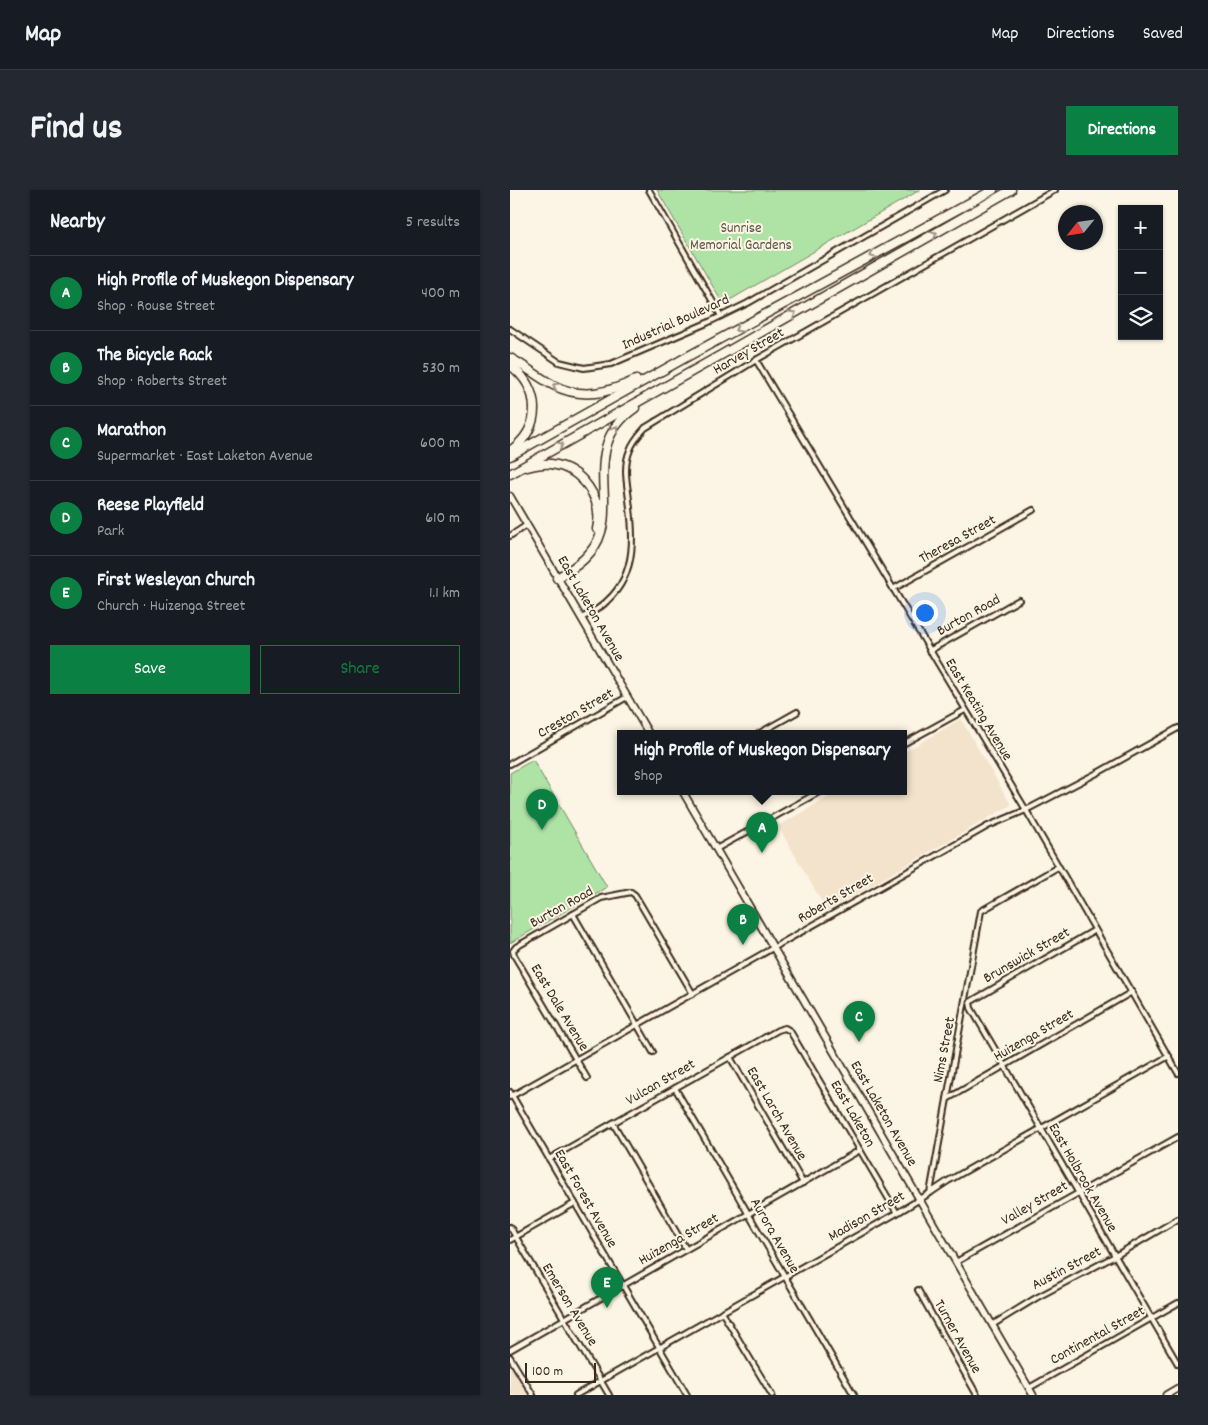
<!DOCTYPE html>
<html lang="en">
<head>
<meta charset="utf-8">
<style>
	body { margin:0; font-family:Dekko,sans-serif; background:#242831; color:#f1f3f6 }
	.controls { position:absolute; right:15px; top:15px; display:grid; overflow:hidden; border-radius:0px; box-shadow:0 1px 4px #0004 }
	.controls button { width:45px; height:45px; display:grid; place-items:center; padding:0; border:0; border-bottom:1px solid #363941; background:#171b24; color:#f1f3f6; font:25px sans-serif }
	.compass { position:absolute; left:548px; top:15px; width:45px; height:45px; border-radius:50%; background:#171b24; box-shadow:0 1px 4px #0004; rotate:240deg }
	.scale { position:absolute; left:15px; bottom:12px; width:71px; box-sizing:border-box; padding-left:5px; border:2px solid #3b2a1e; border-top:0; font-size:14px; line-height:18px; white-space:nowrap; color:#3b2a1e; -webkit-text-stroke:4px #fcf5e5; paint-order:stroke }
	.you { position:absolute; left:414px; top:422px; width:18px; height:18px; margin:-12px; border:4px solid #fff; border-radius:50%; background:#1a73e8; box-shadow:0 0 0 8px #1a73e833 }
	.badge { display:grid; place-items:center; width:32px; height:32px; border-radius:50%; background:#0b8043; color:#fff; font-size:16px; font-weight:700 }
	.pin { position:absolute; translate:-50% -41px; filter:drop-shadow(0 1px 2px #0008) }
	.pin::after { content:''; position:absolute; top:26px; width:18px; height:15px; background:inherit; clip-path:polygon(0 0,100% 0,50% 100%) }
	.popup { position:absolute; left:107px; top:540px; width:290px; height:65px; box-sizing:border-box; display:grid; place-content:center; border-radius:0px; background:#171b24; filter:drop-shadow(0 1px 4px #0005); font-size:16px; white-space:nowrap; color:#9ea1a6 }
	.popup b { font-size:19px; color:#f1f3f6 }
	.popup::after { content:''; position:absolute; left:50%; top:100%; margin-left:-10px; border:10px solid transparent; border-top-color:#171b24 }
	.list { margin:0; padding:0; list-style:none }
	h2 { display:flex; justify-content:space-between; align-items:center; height:65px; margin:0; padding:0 20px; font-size:21px }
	h2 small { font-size:16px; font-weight:400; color:#9ea1a6 }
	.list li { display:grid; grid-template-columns:32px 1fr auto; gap:15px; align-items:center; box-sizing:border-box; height:75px; padding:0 20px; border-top:1px solid #363941 }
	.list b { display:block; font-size:19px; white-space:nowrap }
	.list p { margin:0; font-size:16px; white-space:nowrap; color:#9ea1a6 }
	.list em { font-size:16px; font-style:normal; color:#9ea1a6 }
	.actions { display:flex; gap:10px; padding:15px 20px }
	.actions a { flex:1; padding:11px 0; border:1px solid #0b8043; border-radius:0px; text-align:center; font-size:18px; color:#0b8043 }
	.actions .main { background:#0b8043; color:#fff }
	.icon { flex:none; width:28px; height:28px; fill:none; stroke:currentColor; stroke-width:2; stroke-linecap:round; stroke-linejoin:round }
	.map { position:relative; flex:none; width:668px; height:1205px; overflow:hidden; border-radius:0px }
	header { display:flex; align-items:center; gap:30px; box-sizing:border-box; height:70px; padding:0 25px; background:#171b24; border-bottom:1px solid #363941 }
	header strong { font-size:24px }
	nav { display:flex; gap:28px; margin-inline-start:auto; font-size:18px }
	.intro { display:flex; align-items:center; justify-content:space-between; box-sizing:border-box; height:120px; padding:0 30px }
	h1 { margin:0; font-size:35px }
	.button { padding:12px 22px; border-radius:0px; background:#0b8043; color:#fff; font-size:18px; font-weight:700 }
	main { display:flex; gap:30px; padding:0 30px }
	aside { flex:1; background:#171b24; border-radius:0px; box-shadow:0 1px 4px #0004 }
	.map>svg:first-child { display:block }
	.built { fill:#f4e3cc }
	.green { fill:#aee3a5; stroke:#748662 }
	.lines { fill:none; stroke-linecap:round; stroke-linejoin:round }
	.street-casing { stroke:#3b2a1e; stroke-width:8 }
	.secondary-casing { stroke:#3b2a1e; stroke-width:9 }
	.highway-casing { stroke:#3b2a1e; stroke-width:11 }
	.street { stroke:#fcf5e5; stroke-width:4 }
	.secondary { stroke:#fcf5e5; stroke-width:5.5 }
	.highway { stroke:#fcf5e5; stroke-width:8 }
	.oneway { stroke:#9c9082 }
	.labels { text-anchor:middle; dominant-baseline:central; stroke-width:4; stroke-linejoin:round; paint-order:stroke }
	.park-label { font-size:15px; fill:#585840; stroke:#fcf5e5 }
	.street-label { font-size:15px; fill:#3b2a1e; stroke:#fcf5e5 }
</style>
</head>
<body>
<header>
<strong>Map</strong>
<nav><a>Map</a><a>Directions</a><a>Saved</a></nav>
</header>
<div class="intro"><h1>Find us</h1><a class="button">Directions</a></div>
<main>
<aside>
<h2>Nearby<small>5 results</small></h2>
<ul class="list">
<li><span class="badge">A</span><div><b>High Profile of Muskegon Dispensary</b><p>Shop · Rouse Street</p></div><em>400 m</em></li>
<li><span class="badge">B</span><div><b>The Bicycle Rack</b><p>Shop · Roberts Street</p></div><em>530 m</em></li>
<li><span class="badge">C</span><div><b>Marathon</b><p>Supermarket · East Laketon Avenue</p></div><em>600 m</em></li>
<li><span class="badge">D</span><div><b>Reese Playfield</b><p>Park</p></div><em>610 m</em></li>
<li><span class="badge">E</span><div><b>First Wesleyan Church</b><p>Church · Huizenga Street</p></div><em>1.1 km</em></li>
</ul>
<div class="actions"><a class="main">Save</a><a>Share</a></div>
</aside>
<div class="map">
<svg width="668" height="1205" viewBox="0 0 668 1205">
	<rect width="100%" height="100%" fill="#fcf5e5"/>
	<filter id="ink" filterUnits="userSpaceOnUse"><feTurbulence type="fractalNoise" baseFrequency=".02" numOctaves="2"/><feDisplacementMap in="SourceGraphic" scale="10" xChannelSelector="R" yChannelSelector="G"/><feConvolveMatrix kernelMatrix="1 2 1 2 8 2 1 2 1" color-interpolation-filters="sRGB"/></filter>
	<g filter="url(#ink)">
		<g class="built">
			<polygon points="451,529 501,615 317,721 268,636 327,602 393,602 393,563"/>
			<polygon points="0,1173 18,1205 0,1205"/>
		</g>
		<g class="green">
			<polygon points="147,0 410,0 213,114"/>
			<polygon points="23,570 97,697 0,753 0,583"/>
		</g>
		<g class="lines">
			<g class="street-casing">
				<g id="street">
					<polyline points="139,0 211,126"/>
					<polyline points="0,139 49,172 74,178 101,174 197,133 238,113 435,0"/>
					<polyline points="246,170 516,620 668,883"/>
					<polyline points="0,346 17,335"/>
					<polyline points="383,399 523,320"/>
					<path d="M72,428c8,-5 18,-9 25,-17 32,-29 26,-70 21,-109 -2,-14 -4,-28 2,-42 3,-9 9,-15 15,-22l111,-68 299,-170"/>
					<polyline points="419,461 509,410"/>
					<polyline points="248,544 287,522"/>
					<polyline points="393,554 455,520"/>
					<polyline points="0,574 117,507"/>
					<polyline points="206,659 309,602"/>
					<polyline points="63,724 143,862"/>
					<polyline points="585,740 460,812 461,818 668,1174"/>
					<polyline points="220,867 293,993"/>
					<polyline points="77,888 4,765 3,761 6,757 91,708 121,702 125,705 131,715 183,804"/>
					<polyline points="165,898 344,1205"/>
					<polyline points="0,902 177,1205"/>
					<polyline points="0,907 478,636 516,620 591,581 668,538"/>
					<polyline points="437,909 622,802"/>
					<polyline points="103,933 176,1059"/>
					<polyline points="39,969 268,840 275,838 280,841 387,1023"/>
					<polyline points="420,1003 471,721 548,677"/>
					<polyline points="0,1037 99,1205"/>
					<polyline points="0,1050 65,1013"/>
					<polyline points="446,1072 668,947"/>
					<polyline points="408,1100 467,1205"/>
					<polyline points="212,1122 262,1205"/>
					<polyline points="482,1135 526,1108 605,1066 668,1029"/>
					<polyline points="0,1160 350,960"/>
					<polyline points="0,1167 23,1205"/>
					<polyline points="519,1198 668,1113"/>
					<polyline points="66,1205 387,1023 420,1003 438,991 659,866"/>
				</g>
			</g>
			<g class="secondary-casing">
				<g id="secondary">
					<polyline points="0,306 139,544"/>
					<polyline points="173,602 523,1205"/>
					<polyline points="656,1205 668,1198"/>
				</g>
			</g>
			<g class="highway-casing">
				<g id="highway">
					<path d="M0,168c15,8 28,19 43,27 29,15 55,8 83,-5"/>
					<path d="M0,175c31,23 33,63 0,86"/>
					<polyline points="0,266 173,169 483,0"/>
					<path d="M17,277c8,-2 15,-4 24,-3 31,4 53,35 46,65"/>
					<polyline points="0,284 227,156 501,0"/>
					<path d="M47,388c19,-11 38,-24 44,-46 4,-11 3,-23 3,-34 -2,-37 -3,-67 31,-90"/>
				</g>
			</g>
			<use href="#street" class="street"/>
			<use href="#secondary" class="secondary"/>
			<use href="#highway" class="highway"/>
		</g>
		<defs><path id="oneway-chevron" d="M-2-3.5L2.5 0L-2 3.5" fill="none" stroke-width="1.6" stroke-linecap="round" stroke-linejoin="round" transform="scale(1.25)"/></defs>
		<g class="oneway">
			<use href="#oneway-chevron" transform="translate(424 44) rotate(-30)"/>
			<use href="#oneway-chevron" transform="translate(363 65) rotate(151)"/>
			<use href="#oneway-chevron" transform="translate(283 124) rotate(-30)"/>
			<use href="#oneway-chevron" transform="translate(228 139) rotate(151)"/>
			<use href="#oneway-chevron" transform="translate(46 196) rotate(-153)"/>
			<use href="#oneway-chevron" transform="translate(105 239) rotate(-57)"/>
			<use href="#oneway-chevron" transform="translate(50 255) rotate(-29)"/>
		</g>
	</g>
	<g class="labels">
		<g class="park-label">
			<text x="231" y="39">Sunrise<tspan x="231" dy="17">Memorial Gardens</tspan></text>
		</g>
		<g class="street-label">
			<text transform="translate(166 133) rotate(-24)">Industrial Boulevard</text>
			<text transform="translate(239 162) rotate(-30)">Harvey Street</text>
			<text transform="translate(448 350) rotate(-29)">Theresa Street</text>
			<text transform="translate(80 419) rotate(60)">East Laketon Avenue</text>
			<text transform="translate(459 426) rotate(-29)">Burton Road</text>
			<text transform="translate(468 520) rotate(59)">East Keating Avenue</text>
			<text transform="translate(66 524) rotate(-30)">Creston Street</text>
			<text transform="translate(326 709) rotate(-30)">Roberts Street</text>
			<text transform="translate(52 718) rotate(-29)">Burton Road</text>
			<text transform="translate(517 766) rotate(-30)">Brunswick Street</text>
			<text transform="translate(49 818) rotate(59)">East Dale Avenue</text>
			<text transform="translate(524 846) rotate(-30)">Huizenga Street</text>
			<text transform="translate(435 860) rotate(-79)">Nims Street</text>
			<text transform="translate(151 893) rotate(-30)">Vulcan Street</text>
			<text transform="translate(266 924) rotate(60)">East Larch Avenue</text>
			<text transform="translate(342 924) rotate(60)">East Laketon</text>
			<text transform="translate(373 924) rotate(60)">East Laketon Avenue</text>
			<text transform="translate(572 988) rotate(60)">East Holbrook Avenue</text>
			<text transform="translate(75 1009) rotate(60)">East Forest Avenue</text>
			<text transform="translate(525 1014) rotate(-30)">Valley Street</text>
			<text transform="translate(357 1027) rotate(-30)">Madison Street</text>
			<text transform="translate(264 1046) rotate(60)">Aurora Avenue</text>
			<text transform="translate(169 1050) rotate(-30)">Huizenga Street</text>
			<text transform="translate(557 1079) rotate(-28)">Austin Street</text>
			<text transform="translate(59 1115) rotate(59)">Emerson Avenue</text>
			<text transform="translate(588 1146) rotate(-29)">Continental Street</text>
			<text transform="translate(447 1147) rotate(61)">Turner Avenue</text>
		</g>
	</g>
</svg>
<div class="controls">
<button>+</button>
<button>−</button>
<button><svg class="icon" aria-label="layers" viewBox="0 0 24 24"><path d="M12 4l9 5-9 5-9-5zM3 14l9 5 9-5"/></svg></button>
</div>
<svg class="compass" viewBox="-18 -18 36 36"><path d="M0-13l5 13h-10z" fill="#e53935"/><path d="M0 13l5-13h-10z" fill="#9ea1a6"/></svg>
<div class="scale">100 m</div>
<div class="you"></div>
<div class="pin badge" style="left:252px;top:663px">A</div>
<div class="popup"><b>High Profile of Muskegon Dispensary</b>Shop</div>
<div class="pin badge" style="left:233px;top:755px">B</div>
<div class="pin badge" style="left:349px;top:852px">C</div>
<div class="pin badge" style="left:32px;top:640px">D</div>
<div class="pin badge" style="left:97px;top:1118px">E</div>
</div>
</main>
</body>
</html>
